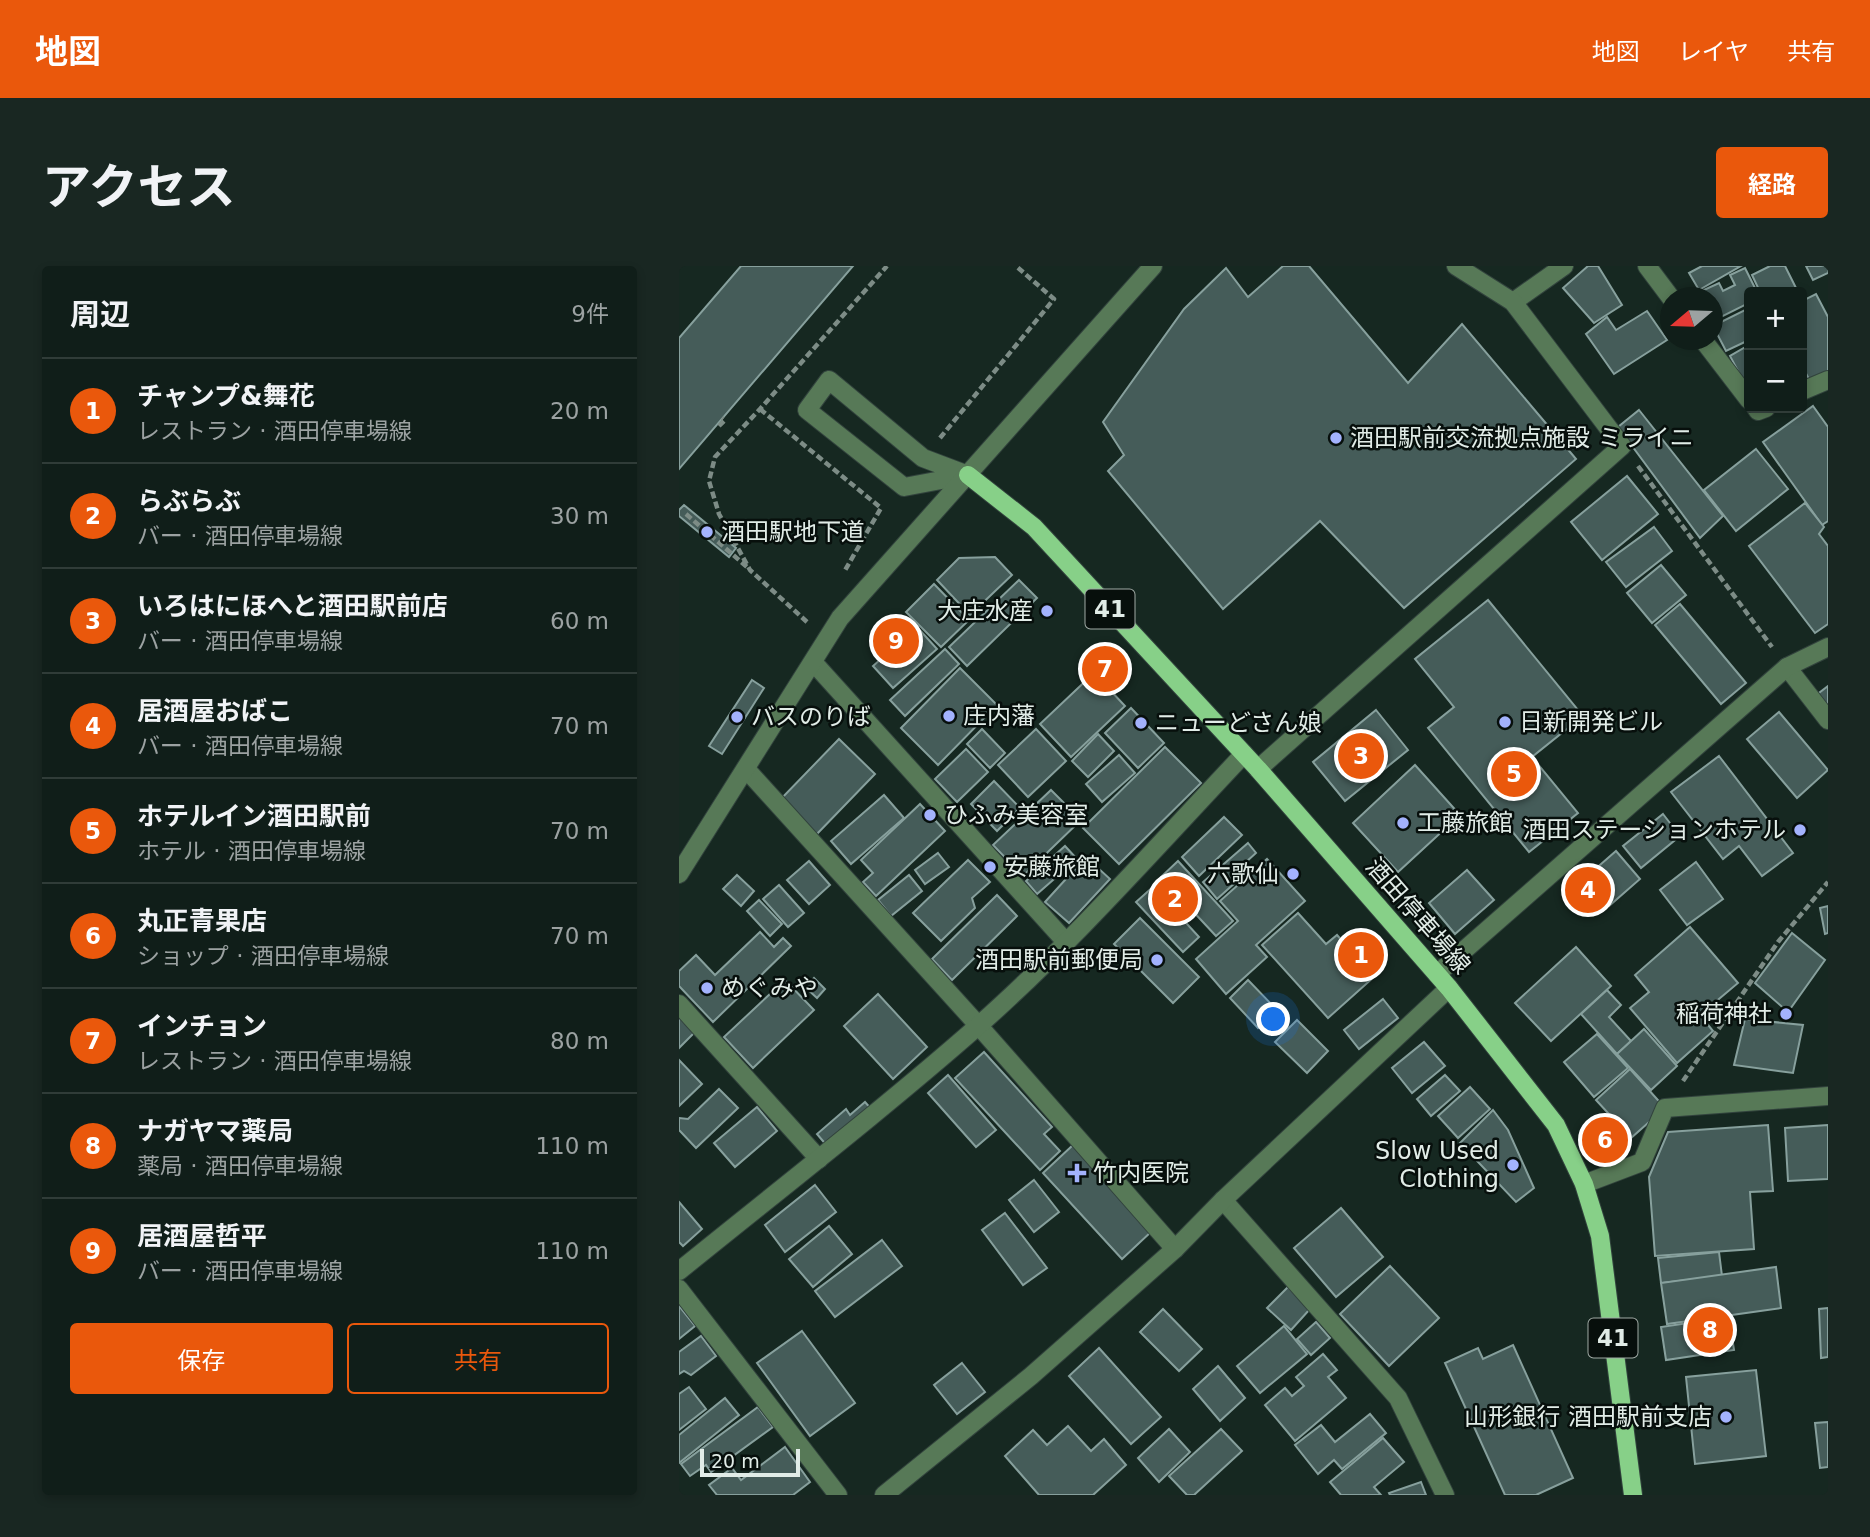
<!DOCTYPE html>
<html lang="ja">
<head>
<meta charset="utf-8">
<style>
	body { margin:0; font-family:"DejaVu Sans","Noto Sans JP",sans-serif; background:#192722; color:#f1f3f6 }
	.controls { position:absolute; right:21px; top:21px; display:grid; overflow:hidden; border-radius:7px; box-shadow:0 4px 10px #0003 }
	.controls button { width:63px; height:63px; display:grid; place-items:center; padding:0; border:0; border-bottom:2px solid #303c38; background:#101e19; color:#f1f3f6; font:35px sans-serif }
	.compass { position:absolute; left:981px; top:21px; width:63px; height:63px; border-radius:50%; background:#101e19; box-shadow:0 4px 10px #0003; rotate:251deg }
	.scale { position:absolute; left:21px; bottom:18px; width:100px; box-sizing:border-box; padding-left:7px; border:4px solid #e1ece7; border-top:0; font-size:19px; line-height:24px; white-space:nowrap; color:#e1ece7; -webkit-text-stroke:5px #070f0c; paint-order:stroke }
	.you { position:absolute; left:595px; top:754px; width:24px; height:24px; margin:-18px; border:5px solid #fff; border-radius:50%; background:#1a73e8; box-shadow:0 0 0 10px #1a73e833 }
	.badge { display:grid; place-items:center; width:46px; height:46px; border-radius:50%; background:#ea580c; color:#fff; font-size:23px; font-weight:700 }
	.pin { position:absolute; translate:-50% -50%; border:4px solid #fff; box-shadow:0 2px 7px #0006 }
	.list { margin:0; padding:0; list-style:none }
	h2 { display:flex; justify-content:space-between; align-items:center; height:91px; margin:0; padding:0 28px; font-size:30px }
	h2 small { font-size:23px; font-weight:400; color:#9ca2a2 }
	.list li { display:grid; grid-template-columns:46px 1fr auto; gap:21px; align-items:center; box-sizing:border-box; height:105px; padding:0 28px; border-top:2px solid #303c38 }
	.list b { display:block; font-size:26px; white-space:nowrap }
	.list p { margin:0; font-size:23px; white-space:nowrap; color:#9ca2a2 }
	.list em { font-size:23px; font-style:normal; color:#9ca2a2 }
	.actions { display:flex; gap:14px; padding:21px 28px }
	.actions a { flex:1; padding:16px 0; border:2px solid #ea580c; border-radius:7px; text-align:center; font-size:24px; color:#ea580c }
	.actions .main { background:#ea580c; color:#fff }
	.map { position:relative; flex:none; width:1149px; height:1229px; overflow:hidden; border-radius:7px }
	header { display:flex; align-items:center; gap:42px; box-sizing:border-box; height:98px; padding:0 35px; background:#ea580c; color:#fff }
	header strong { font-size:33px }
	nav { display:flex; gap:38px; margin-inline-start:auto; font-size:24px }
	.intro { display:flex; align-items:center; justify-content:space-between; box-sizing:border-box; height:168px; padding:0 42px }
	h1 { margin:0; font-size:49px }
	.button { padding:18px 32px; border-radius:7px; background:#ea580c; color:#fff; font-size:24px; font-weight:700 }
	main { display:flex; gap:42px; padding:0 42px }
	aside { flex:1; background:#101e19; border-radius:7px; box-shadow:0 4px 10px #0003 }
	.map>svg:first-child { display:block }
	.building { fill:#455c59; stroke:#87a09d; stroke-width:2 }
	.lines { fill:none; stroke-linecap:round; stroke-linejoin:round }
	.minor-casing { stroke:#32433d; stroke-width:20 }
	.major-casing { stroke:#32433d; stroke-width:20 }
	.path { stroke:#7d8c86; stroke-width:4.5; stroke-dasharray:7 3.5; stroke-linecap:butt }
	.minor { stroke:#577957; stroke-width:18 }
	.major { stroke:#87d088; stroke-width:18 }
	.poi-dot { fill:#a3b2fd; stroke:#070f0c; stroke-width:2.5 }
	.labels { text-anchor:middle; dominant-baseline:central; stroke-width:5; stroke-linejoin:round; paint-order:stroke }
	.shield { fill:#070f0c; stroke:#a0aaa5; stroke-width:2 }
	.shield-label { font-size:23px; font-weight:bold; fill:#e1ece7 }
	.poi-label { font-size:24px; fill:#e1ece7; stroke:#070f0c; text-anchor:start }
	.street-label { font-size:24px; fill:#e1ece7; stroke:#070f0c }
</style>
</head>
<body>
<header>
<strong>地図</strong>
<nav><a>地図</a><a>レイヤ</a><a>共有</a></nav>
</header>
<div class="intro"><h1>アクセス</h1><a class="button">経路</a></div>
<main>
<aside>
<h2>周辺<small>9件</small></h2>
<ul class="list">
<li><span class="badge">1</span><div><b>チャンプ&amp;舞花</b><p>レストラン · 酒田停車場線</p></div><em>20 m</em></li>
<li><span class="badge">2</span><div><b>らぶらぶ</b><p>バー · 酒田停車場線</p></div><em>30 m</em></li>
<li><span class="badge">3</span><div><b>いろはにほへと酒田駅前店</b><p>バー · 酒田停車場線</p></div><em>60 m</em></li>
<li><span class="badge">4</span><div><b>居酒屋おばこ</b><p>バー · 酒田停車場線</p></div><em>70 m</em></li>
<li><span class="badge">5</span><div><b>ホテルイン酒田駅前</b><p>ホテル · 酒田停車場線</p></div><em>70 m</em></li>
<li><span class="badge">6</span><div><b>丸正青果店</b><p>ショップ · 酒田停車場線</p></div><em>70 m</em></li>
<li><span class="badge">7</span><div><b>インチョン</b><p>レストラン · 酒田停車場線</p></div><em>80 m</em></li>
<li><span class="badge">8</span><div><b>ナガヤマ薬局</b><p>薬局 · 酒田停車場線</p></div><em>110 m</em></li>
<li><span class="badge">9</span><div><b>居酒屋哲平</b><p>バー · 酒田停車場線</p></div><em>110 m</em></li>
</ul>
<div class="actions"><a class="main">保存</a><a>共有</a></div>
</aside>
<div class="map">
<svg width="1149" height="1229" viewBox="0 0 1149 1229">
	<rect width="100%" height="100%" fill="#162821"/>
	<g class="building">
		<polygon points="62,0 174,0 0,203 0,72"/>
		<polygon points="604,0 630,0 729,117 783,58 897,193 725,342 641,255 544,343 429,205 445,189 424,156 505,43 547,2 569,31"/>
		<polygon points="909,0 919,0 943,39 915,57 884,22"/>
		<polygon points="1023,0 1062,0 1020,24 1010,7"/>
		<polygon points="1091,0 1106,0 1118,24 1112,26 1081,26 1073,9"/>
		<polygon points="1127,0 1149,0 1149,7 1134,14"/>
		<polygon points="1066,2 1078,26 1070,26 1070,37 1034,55 1034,32 1012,32 1012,30 1040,17 1044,25 1056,19 1051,9"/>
		<polygon points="1137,28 1149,51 1149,106 1131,115 1123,100 1123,35"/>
		<polygon points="1070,42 1070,74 1047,85 1034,60"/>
		<polygon points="968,45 988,74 935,108 907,68 928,51 937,64"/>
		<polygon points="1070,79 1070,126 1051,90"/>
		<polygon points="1134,140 1149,161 1149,255 1143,259 1084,176"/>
		<polygon points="960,144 1044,250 1021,272 939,161"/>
		<polygon points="1077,183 1109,223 1057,265 1025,224"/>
		<polygon points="948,210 979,248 923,294 892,256"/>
		<polygon points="1126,237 1145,261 1140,268 1149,280 1149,358 1136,367 1070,280"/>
		<polygon points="5,239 57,282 50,291 0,250 0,244"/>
		<polygon points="975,261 993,285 947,321 927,296"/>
		<polygon points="316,291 333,309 291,349 258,314 280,292"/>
		<polygon points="982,299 1007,329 973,357 948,327"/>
		<polygon points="340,314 358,332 288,400 270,381"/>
		<polygon points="255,318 290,354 262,381 227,346"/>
		<polygon points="809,334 904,450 853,491 899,547 850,586 749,462 775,441 736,393"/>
		<polygon points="1001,338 1067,417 1042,438 976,359"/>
		<polygon points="238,361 258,383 214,422 194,400"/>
		<polygon points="266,383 280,398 226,450 211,434"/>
		<polygon points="281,402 318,439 259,499 222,462"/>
		<polygon points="415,407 446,440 392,491 361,458"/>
		<polygon points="73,414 85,422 43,488 30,480"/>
		<polygon points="1149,420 1149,447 1136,430"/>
		<polygon points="452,442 485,477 459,502 426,467"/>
		<polygon points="697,444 729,484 666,535 634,496"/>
		<polygon points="1100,446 1149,504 1118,532 1068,473"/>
		<polygon points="303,463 326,487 311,502 288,478"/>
		<polygon points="357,463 387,495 349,531 319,499"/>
		<polygon points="419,468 435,485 409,511 393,495"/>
		<polygon points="160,473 196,508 135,571 99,536"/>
		<polygon points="486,481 522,517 440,598 404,562"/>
		<polygon points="287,483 309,506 278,536 256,513"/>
		<polygon points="440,489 456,507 423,536 407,518"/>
		<polygon points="1040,490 1114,587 1083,610 1060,580 1044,593 992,526"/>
		<polygon points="736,499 781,549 719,606 674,557"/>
		<polygon points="315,515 341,542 318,565 292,538"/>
		<polygon points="372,524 402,554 344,610 314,579"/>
		<polygon points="205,529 225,552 172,598 152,575"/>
		<polygon points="241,538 266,565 197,630 184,616 194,607 182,594"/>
		<polygon points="984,548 1001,570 962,602 944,580"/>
		<polygon points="545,551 563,569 520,610 503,591"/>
		<polygon points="569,577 577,587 566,597 567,607 538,633 524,616"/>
		<polygon points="386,580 398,593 358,628 347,615"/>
		<polygon points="937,585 961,613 930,640 906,612"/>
		<polygon points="259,587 270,601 246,618 236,604"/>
		<polygon points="407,591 431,613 390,657 366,636"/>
		<polygon points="588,593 626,635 577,679 588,691 547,728 517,693 559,655 541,635"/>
		<polygon points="289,594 311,616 293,632 296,642 262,675 234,647"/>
		<polygon points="130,595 151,619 130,638 108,614"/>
		<polygon points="499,595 554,655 537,670 482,611"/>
		<polygon points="1017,596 1044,633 1008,659 981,624"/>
		<polygon points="788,604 815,634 776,668 750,637"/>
		<polygon points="58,609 75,625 62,640 44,623"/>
		<polygon points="230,609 243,625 212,650 199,634"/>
		<polygon points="100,619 125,647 109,661 84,633"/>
		<polygon points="474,621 520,671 504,686 457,636"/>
		<polygon points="318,629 338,650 273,714 253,693"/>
		<polygon points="80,634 103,658 91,670 68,645"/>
		<polygon points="1149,640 1149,667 1146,668 1141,642"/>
		<polygon points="619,647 647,678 658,669 695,711 649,752 583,679"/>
		<polygon points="461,652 520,711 494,737 435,678"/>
		<polygon points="1011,661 1059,717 1021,749 1034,765 998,797 951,742 970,726 956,709"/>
		<polygon points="81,666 95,681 104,672 112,680 34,756 0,720 0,705 17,689 36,709"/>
		<polygon points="1113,667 1146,694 1109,746 1076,717"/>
		<polygon points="897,681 932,720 872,775 836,737"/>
		<polygon points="135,712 146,723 138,732 126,721"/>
		<polygon points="106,714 135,744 74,802 45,771"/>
		<polygon points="569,714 598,744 579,762 551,732"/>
		<polygon points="928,724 942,739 930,751 952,775 938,788 902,748"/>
		<polygon points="199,728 248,781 214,813 165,760"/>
		<polygon points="704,733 719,752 680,783 665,764"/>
		<polygon points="0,751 15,767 0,782"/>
		<polygon points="1066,753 1124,759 1114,807 1055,799"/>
		<polygon points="618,754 649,785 628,807 596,776"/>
		<polygon points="965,763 998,800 972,824 938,788"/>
		<polygon points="918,768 949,802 915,831 885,796"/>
		<polygon points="745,776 766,800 733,827 713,802"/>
		<polygon points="305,786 373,861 365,868 381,885 361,904 276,812"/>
		<polygon points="0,794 23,818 0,840"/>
		<polygon points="951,803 986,842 952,872 917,834"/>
		<polygon points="269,809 317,864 297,881 249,827"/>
		<polygon points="766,809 781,825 752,850 738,833"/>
		<polygon points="791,821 811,843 779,872 759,850"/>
		<polygon points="40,823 59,842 17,882 0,864 0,852 9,853"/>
		<polygon points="186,836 193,844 149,881 138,868 167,843 171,849"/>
		<polygon points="78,841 98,865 56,901 35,877"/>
		<polygon points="814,844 829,864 855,922 837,936 781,877"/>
		<polygon points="1089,859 1094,925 1071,926 1075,983 976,990 970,911 989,866"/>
		<polygon points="1149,859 1149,913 1109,915 1106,862"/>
		<polygon points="394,879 473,965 443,993 364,907"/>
		<polygon points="355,914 380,946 355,966 330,934"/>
		<polygon points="136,919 157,946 106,986 86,959"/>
		<polygon points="0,936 23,963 4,980 0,976"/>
		<polygon points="662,942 704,991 657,1031 615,982"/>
		<polygon points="326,947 368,1002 344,1019 303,964"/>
		<polygon points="150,960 173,988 134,1021 110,993"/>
		<polygon points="203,974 223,1000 156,1051 136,1025"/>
		<polygon points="1040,986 1043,1010 982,1017 979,992"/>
		<polygon points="711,1000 760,1052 710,1100 661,1048"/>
		<polygon points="1097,1001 1102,1042 988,1058 982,1017"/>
		<polygon points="609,1021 631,1043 612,1064 588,1042"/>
		<polygon points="0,1040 16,1060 0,1073"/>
		<polygon points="1149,1042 1149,1091 1142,1092 1140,1043"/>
		<polygon points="484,1043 523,1083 500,1105 461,1066"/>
		<polygon points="1050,1051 1055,1084 987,1094 982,1061"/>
		<polygon points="637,1056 651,1072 632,1089 618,1073"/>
		<polygon points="605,1060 628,1088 581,1127 558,1100"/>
		<polygon points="123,1065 176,1137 131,1170 78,1097"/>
		<polygon points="22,1070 37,1090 12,1109 5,1105 0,1108 0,1086"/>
		<polygon points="834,1079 894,1212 857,1229 826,1229 766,1097 799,1082 804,1093"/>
		<polygon points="420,1082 482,1151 452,1178 390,1110"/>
		<polygon points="644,1088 658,1104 649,1111 667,1132 616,1175 586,1139 606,1122 613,1130 625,1120 617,1111"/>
		<polygon points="283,1097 306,1126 278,1148 255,1119"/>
		<polygon points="539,1100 566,1132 541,1155 514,1123"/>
		<polygon points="1077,1104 1087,1190 1016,1198 1007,1111"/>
		<polygon points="10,1121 27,1143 0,1164 0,1128"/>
		<polygon points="46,1132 60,1149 0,1197 0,1169"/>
		<polygon points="79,1141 94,1161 32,1206 27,1199 11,1210 2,1198"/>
		<polygon points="691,1148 707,1167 663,1203 655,1194 639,1208 616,1179 642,1159 656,1176"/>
		<polygon points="1149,1156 1149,1201 1141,1202 1136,1157"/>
		<polygon points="389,1160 412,1185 425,1173 447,1199 414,1229 360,1229 326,1190 354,1164 368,1179"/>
		<polygon points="490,1163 511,1186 480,1216 459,1192"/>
		<polygon points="542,1163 563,1185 515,1229 508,1229 490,1210"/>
		<polygon points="704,1172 725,1196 695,1221 702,1229 662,1229 651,1216"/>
		<polygon points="106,1181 131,1216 114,1229 38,1229 30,1219 53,1202 62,1214"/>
		<polygon points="742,1216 747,1229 711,1229 710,1227"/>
	</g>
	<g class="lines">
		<g class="minor-casing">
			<g id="minor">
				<polyline points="968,0 992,32"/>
				<polyline points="834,36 885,0"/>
				<polyline points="1024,74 1070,134"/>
				<polygon points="150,114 244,192 289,209 225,221 128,144"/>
				<polyline points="1123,125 1149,114"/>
				<polyline points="1077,142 1079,145 1087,142"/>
				<polyline points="134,396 387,676"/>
				<polyline points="1108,401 1149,454"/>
				<polyline points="67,503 299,759 496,983"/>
				<polyline points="579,503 943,180 834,36 777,0"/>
				<polyline points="0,608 161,352 474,0"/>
				<polyline points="758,708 1108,401 1149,381"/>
				<polyline points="0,738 140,893"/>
				<polyline points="905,918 963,896 986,842 1149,830"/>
				<polyline points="544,934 719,1132 766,1229"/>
				<path d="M0,1005c100,-81 202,-160 299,-245 95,-84 179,-180 266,-272"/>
				<polyline points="0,1023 159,1229"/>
				<polyline points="205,1229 352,1110 496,983 544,934 770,722"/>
			</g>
		</g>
		<g class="major-casing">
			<polyline id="major" points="289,209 355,261 579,503 770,722 877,859 905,918 921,970 954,1229"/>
		</g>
		<g class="path">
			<polyline points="81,143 202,242 165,306"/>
			<polyline points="40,160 46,154 43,152"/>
			<polyline points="261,172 375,33 337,0"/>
			<polyline points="959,200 1093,381"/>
			<polyline points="7,248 68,301"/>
			<polyline points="128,356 71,304 40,248 30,215 36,191 81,143 208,0"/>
			<polyline points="1004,815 1099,676 1149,616"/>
		</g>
		<use href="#minor" class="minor"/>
		<use href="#major" class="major"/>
	</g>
	<g class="poi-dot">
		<circle cx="657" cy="172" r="7"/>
		<circle cx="28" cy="266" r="7"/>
		<circle cx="368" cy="345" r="7"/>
		<circle cx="270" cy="450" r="7"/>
		<circle cx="58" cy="451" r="7"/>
		<circle cx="826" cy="456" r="7"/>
		<circle cx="462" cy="457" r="7"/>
		<circle cx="251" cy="549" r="7"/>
		<circle cx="724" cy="557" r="7"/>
		<circle cx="1121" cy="564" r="7"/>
		<circle cx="311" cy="601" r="7"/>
		<circle cx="614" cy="608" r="7"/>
		<circle cx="478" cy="694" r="7"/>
		<circle cx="28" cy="722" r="7"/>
		<circle cx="1107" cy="748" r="7"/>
		<circle cx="834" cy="899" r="7"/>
		<path d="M394.5 896.5h7v7h7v7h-7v7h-7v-7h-7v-7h7z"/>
		<circle cx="1047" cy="1151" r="7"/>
	</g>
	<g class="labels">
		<g class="shield">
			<rect x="406.5" y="323.5" width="49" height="39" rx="5"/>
			<rect x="909.5" y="1052.5" width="49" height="39" rx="5"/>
		</g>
		<g class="shield-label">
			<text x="431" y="343">41</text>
			<text x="934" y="1072">41</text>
		</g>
		<g class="poi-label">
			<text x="671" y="172">酒田駅前交流拠点施設 ミライニ</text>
			<text x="42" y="266">酒田駅地下道</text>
			<text x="354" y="345" text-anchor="end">大庄水産</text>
			<text x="284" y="450">庄内藩</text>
			<text x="72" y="451">バスのりば</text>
			<text x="840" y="456">日新開発ビル</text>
			<text x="476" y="457">ニューどさん娘</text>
			<text x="265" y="549">ひふみ美容室</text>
			<text x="738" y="557">工藤旅館</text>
			<text x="1107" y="564" text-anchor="end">酒田ステーションホテル</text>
			<text x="325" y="601">安藤旅館</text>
			<text x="600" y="608" text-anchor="end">六歌仙</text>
			<text x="464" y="694" text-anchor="end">酒田駅前郵便局</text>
			<text x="42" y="722">めぐみや</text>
			<text x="1093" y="748" text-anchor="end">稲荷神社</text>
			<text x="820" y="885" text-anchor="end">Slow Used<tspan x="820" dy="28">Clothing</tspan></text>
			<text x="414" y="907">竹内医院</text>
			<text x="1033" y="1151" text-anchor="end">山形銀行 酒田駅前支店</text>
		</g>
		<g class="street-label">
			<text transform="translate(739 650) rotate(49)">酒田停車場線</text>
		</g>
	</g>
</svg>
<div class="controls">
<button>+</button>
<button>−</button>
</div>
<svg class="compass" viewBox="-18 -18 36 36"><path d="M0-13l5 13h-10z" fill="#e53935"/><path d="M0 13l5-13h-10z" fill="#9ca2a2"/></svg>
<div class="scale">20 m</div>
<div class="you"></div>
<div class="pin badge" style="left:682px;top:689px">1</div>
<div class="pin badge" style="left:496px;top:633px">2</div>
<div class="pin badge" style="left:682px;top:490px">3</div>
<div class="pin badge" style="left:909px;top:624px">4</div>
<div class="pin badge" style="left:835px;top:508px">5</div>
<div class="pin badge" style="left:926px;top:874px">6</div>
<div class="pin badge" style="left:426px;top:403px">7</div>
<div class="pin badge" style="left:1031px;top:1064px">8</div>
<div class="pin badge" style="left:217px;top:375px">9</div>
</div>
</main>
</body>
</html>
